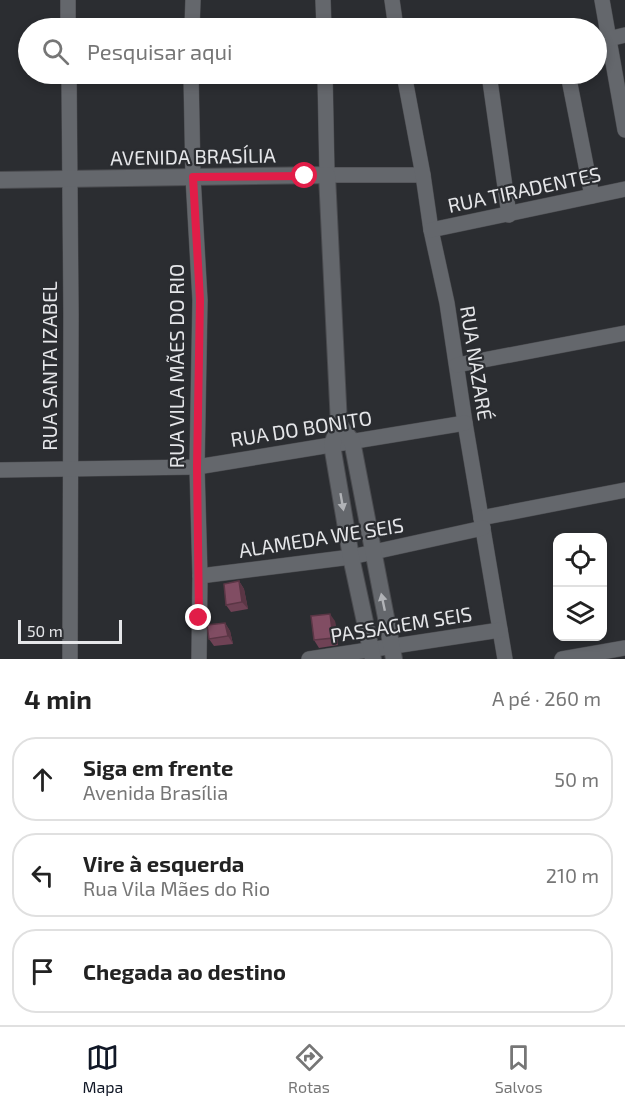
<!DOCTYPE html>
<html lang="pt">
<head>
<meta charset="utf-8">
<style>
	body { margin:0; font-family:"Exo 2",sans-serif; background:#f2f2f2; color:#222 }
	.controls { position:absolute; right:18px; bottom:18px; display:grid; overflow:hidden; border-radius:12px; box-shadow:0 3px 9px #0003 }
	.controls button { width:54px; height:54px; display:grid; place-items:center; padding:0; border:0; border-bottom:2px solid #e0e0e0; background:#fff; color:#222; font:30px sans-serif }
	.scale { position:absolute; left:18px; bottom:15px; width:104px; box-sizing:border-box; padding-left:6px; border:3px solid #e5e6e9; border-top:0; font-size:16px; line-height:21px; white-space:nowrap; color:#e5e6e9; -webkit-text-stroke:4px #2b2d31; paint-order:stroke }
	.stop { position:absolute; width:18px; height:18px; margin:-14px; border:4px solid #e11d48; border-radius:50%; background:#fff }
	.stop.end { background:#e11d48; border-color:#fff; box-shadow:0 2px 6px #0008 }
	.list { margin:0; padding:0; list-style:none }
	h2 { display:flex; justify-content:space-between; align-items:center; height:78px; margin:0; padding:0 24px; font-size:26px }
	h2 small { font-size:20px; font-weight:400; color:#767676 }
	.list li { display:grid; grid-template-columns:39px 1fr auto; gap:18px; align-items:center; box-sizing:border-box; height:84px; margin:0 12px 12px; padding:0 12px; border:2px solid #e0e0e0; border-radius:24px }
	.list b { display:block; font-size:22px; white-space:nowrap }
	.list p { margin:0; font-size:20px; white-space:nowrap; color:#767676 }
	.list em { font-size:20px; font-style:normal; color:#767676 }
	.icon { flex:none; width:33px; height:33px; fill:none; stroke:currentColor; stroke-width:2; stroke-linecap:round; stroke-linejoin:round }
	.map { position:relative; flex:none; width:625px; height:659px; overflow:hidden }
	.search { position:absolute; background:#fff; box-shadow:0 3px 9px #0003; left:18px; right:18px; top:18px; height:66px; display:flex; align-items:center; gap:15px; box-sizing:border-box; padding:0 21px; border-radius:33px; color:#767676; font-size:22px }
	.sheet { height:366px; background:#fff }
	nav { display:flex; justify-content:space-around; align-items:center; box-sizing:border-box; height:84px; border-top:2px solid #e0e0e0; background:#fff; font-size:16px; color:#767676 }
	nav a { display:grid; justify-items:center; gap:3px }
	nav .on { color:#111827 }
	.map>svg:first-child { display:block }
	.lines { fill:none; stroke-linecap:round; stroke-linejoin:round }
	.minor-casing { stroke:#4a4b4f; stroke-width:16 }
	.tertiary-casing { stroke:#4a4b4f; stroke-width:18 }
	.minor { stroke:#64676c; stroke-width:15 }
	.tertiary { stroke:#64676c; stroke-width:16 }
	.wall { fill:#6f4255 }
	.shaded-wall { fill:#5a3645 }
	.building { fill:#814d63; stroke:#5a3645; stroke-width:1.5 }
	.oneway { fill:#b1b3b7 }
	.route { stroke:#e11d48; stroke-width:8 }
	.labels { text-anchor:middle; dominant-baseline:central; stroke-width:4.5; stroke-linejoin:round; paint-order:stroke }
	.street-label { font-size:20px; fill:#e5e6e9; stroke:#2b2d31 }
</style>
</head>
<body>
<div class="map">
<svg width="625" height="659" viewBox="0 0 625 659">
	<rect width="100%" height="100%" fill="#2b2d31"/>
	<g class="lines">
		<g class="minor-casing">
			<g id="minor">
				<polyline points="68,0 68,28"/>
				<polyline points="323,0 324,28"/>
				<polyline points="392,0 396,28"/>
				<polyline points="602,0 625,130"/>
				<polyline points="192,28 193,0"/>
				<polyline points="596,42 625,35"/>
				<polyline points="69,74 71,314 70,659"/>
				<polyline points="191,74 193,177 200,300 197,467 200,576 199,659"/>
				<polyline points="325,74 327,175 423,175"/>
				<polyline points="404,74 423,175 431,230 447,303 465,423 505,659"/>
				<polyline points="489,74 509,215"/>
				<polyline points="568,74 592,196"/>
				<polyline points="405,77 425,74"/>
				<polyline points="431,230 625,189"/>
				<polyline points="457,365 625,333"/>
				<polyline points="0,470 197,467 465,423"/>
				<polyline points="481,518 625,490"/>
				<polyline points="200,576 351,557 483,528"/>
				<polyline points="309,659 500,630"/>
				<polyline points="562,659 625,648"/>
			</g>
		</g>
		<g class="tertiary-casing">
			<g id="tertiary">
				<polyline points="0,180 327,175 339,425 332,445 351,557 373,659"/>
				<polyline points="339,425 352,441 394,659"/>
			</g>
		</g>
		<use href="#minor" class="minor"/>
		<use href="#tertiary" class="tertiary"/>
	</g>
	<g class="wall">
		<polygon points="239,581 244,589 248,609 231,612 226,605"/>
		<polygon points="335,621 338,645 319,648 314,640"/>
		<polygon points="225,623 230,631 233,644 214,646 209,639"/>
	</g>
	<g class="shaded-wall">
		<polygon points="239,581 244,589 248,609 242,602"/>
		<polygon points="330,614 335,621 338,645 333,638"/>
		<polygon points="225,623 230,631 233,644 228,636"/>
	</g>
	<g class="building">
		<polygon points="239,581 242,602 226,605 224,584"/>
		<polygon points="330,614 333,638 314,640 311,616"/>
		<polygon points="225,623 228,636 209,639 207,625"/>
	</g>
	<defs><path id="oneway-solid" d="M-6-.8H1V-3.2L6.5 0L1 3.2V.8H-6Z" transform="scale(1.5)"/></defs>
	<g class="oneway">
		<use href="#oneway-solid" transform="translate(342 502) rotate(80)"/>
		<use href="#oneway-solid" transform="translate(383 602) rotate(-102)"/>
	</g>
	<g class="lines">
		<polyline class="route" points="199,618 197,467 200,300 193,177 305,176"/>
	</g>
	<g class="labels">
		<g class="street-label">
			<text transform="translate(193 156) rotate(-1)">AVENIDA BRASÍLIA</text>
			<text transform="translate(524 189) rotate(-12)">RUA TIRADENTES</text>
			<text transform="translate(477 363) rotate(81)">RUA NAZARÉ</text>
			<text transform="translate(49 366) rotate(-90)">RUA SANTA IZABEL</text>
			<text transform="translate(176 366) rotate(-90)">RUA VILA MÃES DO RIO</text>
			<text transform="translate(301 428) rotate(-9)">RUA DO BONITO</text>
			<text transform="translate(321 537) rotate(-9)">ALAMEDA WE SEIS</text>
			<text transform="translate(401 624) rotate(-9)">PASSAGEM SEIS</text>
		</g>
	</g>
</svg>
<div class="controls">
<button><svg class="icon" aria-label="locate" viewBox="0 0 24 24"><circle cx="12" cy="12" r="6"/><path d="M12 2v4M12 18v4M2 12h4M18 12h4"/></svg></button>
<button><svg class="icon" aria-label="layers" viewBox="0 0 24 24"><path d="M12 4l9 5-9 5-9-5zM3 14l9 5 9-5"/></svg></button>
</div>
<div class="scale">50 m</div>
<div class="stop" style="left:305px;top:176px"></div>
<div class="stop end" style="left:199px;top:618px"></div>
<div class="search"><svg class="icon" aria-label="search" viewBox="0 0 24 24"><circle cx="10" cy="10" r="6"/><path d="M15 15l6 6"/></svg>Pesquisar aqui</div>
</div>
<section class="sheet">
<h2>4 min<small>A pé · 260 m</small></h2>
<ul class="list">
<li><svg class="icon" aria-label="ahead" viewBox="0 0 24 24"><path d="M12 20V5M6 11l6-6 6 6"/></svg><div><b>Siga em frente</b><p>Avenida Brasília</p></div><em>50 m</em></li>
<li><svg class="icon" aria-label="left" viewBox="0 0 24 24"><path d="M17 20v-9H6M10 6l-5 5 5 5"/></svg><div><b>Vire à esquerda</b><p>Rua Vila Mães do Rio</p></div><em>210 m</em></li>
<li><svg class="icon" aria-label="arrive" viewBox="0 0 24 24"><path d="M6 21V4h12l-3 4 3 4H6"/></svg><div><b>Chegada ao destino</b></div></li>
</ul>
</section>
<nav>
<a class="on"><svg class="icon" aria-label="map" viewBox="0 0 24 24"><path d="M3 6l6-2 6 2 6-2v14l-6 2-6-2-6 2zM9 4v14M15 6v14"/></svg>Mapa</a>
<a><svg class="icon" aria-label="directions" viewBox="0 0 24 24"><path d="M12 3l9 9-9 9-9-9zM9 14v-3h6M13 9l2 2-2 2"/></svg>Rotas</a>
<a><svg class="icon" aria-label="saved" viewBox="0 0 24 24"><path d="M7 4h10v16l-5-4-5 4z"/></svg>Salvos</a>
</nav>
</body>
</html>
